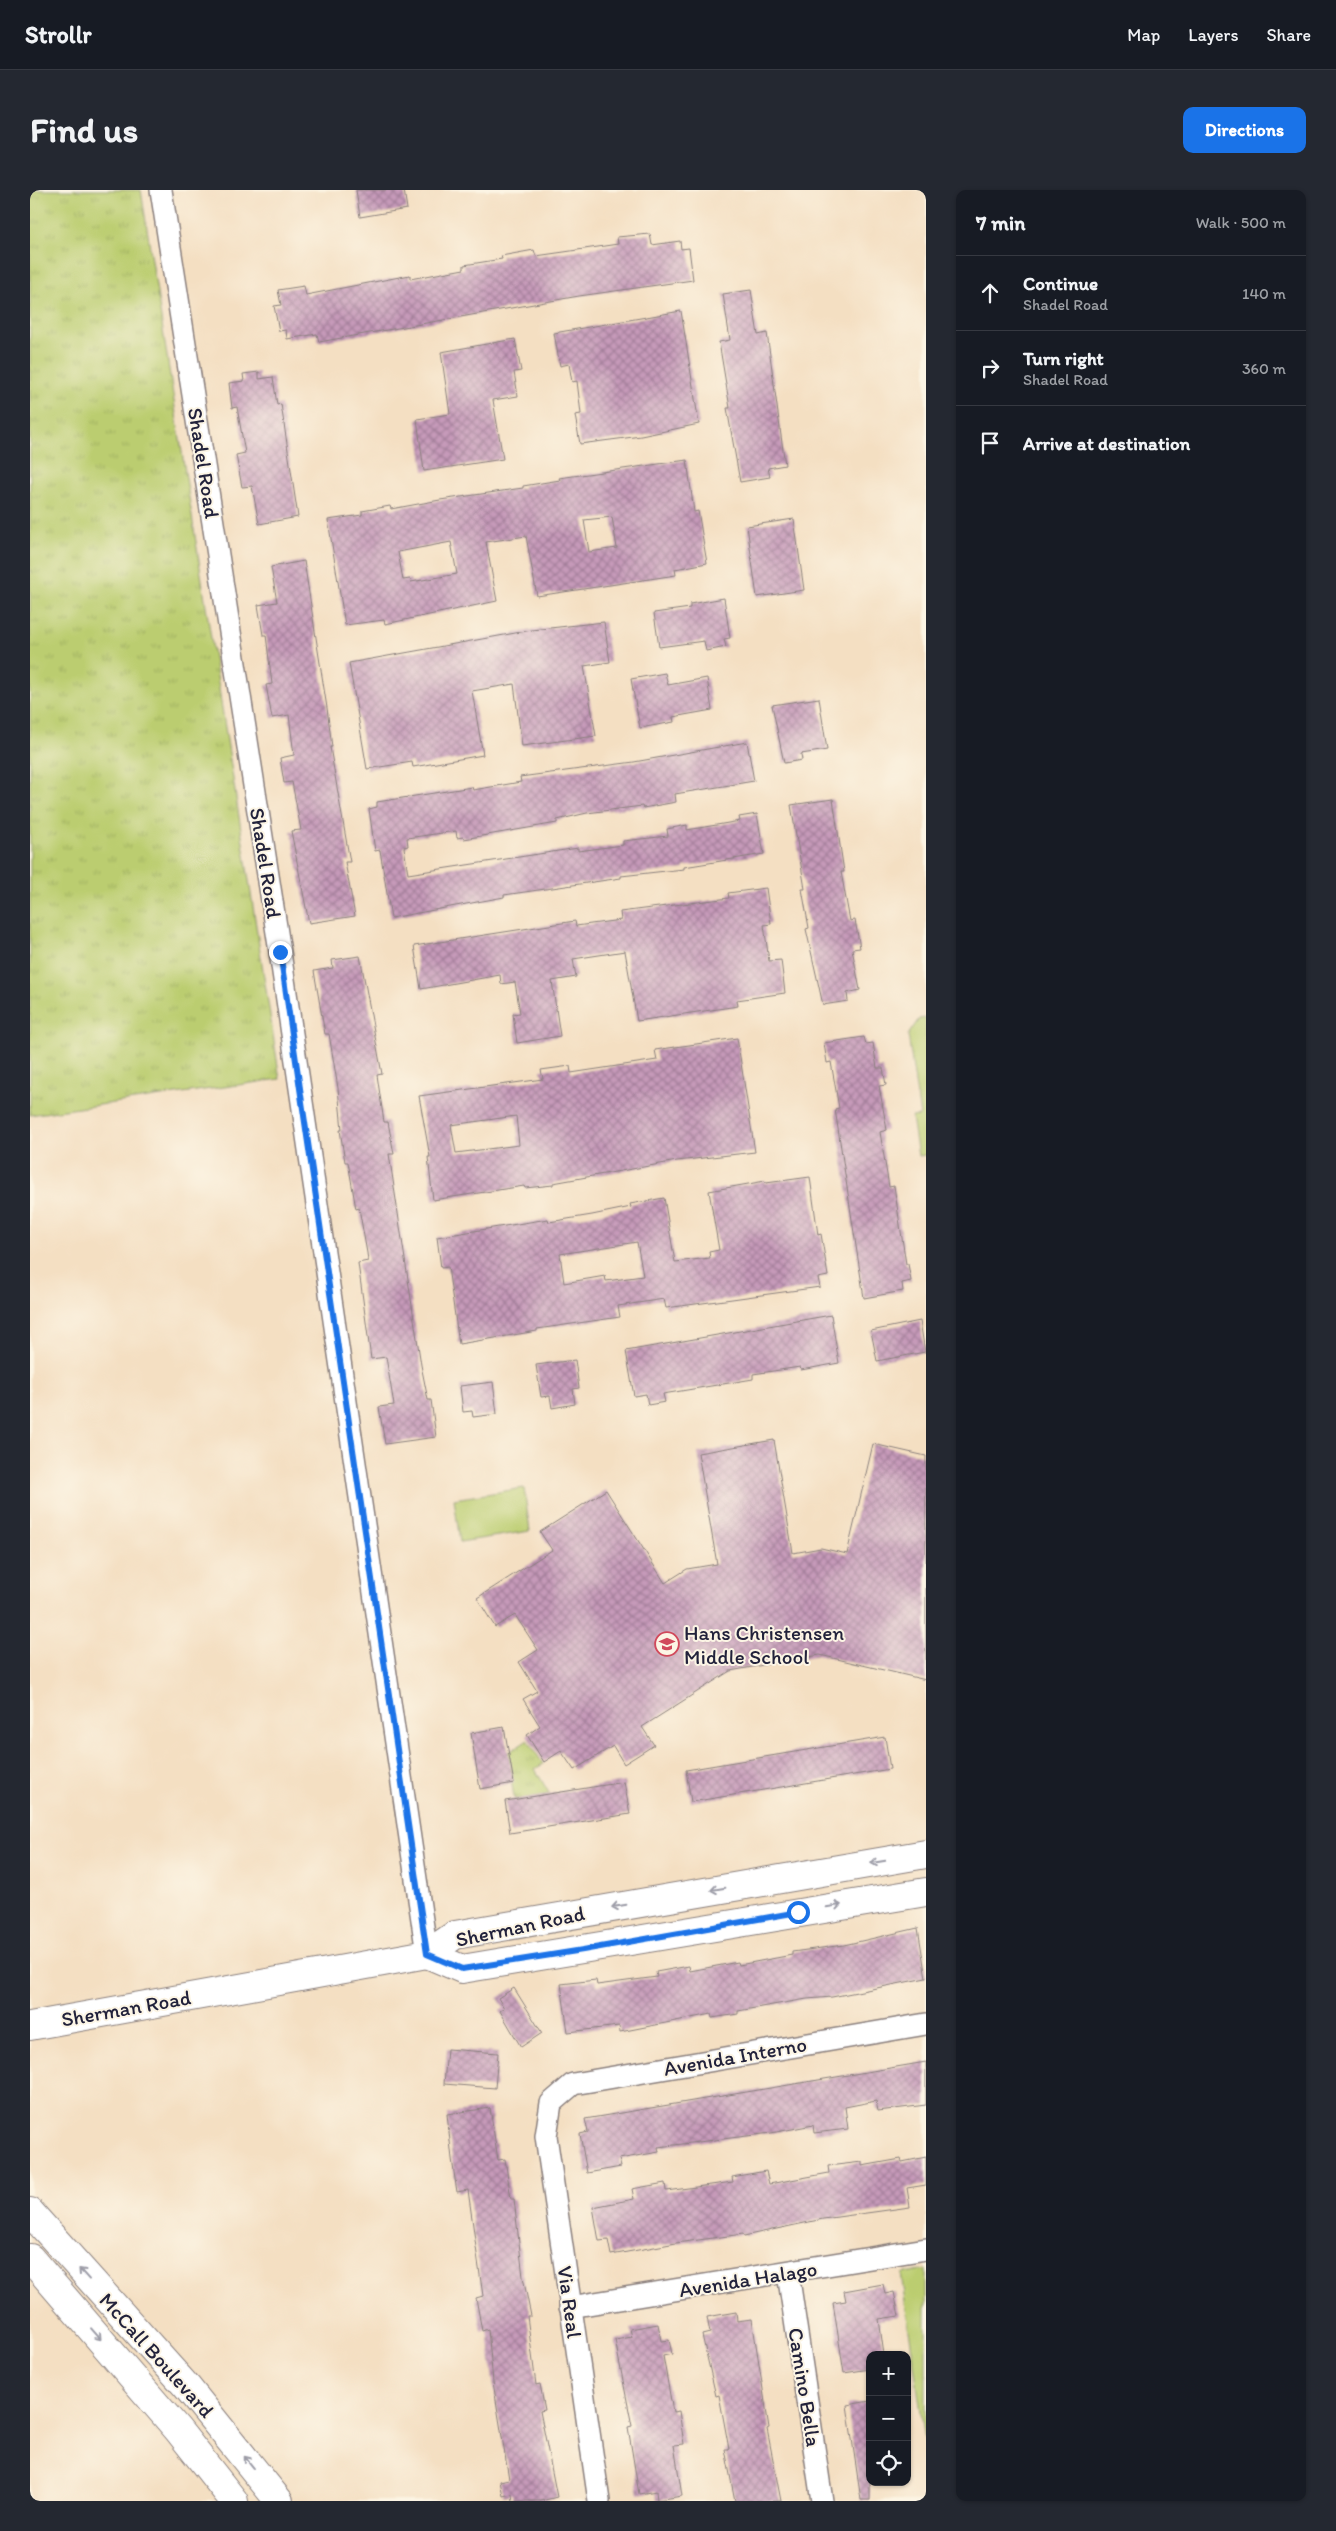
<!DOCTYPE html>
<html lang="en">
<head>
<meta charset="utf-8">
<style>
	body { margin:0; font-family:Itim,sans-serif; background:#242831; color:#f1f3f6 }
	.controls { position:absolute; right:15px; bottom:15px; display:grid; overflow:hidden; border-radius:10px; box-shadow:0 1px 4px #0004 }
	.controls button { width:45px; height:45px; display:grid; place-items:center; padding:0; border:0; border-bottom:1px solid #363941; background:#171b24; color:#f1f3f6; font:25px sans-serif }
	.stop { position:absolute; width:15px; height:15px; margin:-11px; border:4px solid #1a73e8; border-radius:50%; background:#fff }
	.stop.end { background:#1a73e8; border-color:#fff; box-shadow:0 1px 5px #0008 }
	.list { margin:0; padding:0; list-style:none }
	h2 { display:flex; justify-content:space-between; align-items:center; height:65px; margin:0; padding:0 20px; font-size:21px }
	h2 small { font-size:16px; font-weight:400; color:#9ea1a6 }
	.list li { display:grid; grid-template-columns:32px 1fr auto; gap:15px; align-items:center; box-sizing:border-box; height:75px; padding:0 20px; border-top:1px solid #363941 }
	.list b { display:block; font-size:19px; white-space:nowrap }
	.list p { margin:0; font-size:16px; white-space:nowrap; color:#9ea1a6 }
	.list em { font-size:16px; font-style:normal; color:#9ea1a6 }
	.icon { flex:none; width:28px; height:28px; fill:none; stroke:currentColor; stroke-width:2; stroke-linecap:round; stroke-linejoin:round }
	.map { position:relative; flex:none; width:896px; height:2311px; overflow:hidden; border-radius:10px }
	header { display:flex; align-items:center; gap:30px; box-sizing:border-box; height:70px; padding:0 25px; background:#171b24; border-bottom:1px solid #363941 }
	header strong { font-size:24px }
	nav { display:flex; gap:28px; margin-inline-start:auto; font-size:18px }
	.intro { display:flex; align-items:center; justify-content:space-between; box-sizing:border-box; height:120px; padding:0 30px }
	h1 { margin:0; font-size:35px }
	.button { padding:12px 22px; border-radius:10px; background:#1a73e8; color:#fff; font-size:18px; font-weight:700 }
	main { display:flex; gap:30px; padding:0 30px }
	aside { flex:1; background:#171b24; border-radius:10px; box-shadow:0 1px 4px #0004 }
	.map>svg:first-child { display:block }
	.grass { fill:url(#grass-tufts); stroke:#6e7856 }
	.green { fill:#bbcd70; stroke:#6e7856 }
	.building { fill:url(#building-cross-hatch); fill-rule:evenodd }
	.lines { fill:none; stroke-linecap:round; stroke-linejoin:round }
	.minor-casing { stroke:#8b807e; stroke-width:24 }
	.tertiary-casing { stroke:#8b807e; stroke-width:30 }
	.secondary-casing { stroke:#8b807e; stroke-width:30 }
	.minor { stroke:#fff; stroke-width:21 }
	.tertiary { stroke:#fff; stroke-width:28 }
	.secondary { stroke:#fff; stroke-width:28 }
	.oneway { stroke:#9c9ca7 }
	.route { stroke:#1a73e8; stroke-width:6 }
	.labels { text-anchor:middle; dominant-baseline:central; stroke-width:4; stroke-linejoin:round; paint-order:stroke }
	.street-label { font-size:21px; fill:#22223b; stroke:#fcf5e5 }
	.poi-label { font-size:21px; fill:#22223b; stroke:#fcf5e5; text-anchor:start }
</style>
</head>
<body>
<header>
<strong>Strollr</strong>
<nav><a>Map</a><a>Layers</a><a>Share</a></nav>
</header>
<div class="intro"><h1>Find us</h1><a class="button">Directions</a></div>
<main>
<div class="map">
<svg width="896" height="2311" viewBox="0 0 896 2311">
	<defs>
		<pattern id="grass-tufts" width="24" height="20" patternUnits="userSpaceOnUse" patternTransform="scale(1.25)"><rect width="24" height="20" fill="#bbcd70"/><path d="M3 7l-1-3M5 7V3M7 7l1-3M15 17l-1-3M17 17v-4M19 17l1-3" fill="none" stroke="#a0b062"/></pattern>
		<pattern id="building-cross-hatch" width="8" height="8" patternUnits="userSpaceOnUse" patternTransform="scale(1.25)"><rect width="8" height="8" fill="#c69ab9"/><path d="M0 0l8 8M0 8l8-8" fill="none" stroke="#a07d98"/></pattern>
	</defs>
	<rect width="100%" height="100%" fill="#fcf5e5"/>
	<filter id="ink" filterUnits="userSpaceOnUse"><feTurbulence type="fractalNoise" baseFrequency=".02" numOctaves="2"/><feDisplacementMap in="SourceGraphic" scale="10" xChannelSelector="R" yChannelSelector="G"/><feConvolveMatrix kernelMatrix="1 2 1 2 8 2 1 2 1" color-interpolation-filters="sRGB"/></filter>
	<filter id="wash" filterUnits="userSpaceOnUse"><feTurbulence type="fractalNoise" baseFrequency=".0096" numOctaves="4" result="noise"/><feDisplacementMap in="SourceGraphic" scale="20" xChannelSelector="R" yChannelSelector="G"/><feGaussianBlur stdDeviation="1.12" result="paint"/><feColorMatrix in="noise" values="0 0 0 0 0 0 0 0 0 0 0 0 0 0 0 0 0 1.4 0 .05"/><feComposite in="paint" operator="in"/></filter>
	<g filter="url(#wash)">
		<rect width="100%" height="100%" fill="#f4dfc2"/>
		<g class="grass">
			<polygon points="0,0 111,0 250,889 0,925"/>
			<polygon points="498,1550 513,1574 505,1579 523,1610 486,1617 476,1564"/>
		</g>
		<g class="green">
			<polygon points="896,828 896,965 888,966 882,927 890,926 878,845 889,829"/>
			<polygon points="494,1298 500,1341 430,1352 424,1309"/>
			<polygon points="896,2079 896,2258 871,2084"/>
		</g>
		<g id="blocks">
			<g class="building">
				<polygon points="326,0 374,0 377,19 330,27"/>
				<polygon points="620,44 622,55 650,51 651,59 659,58 663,90 549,106 289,152 287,144 257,149 256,140 249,141 244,116 251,115 248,100 274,96 276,105 380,85 380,89 434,79 434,75 472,69 471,66 504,60 506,66 534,62 588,54 587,47"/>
				<polygon points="721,100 728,145 737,143 755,275 738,278 740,287 710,292 697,218 700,218 689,152 700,150 693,104"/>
				<polygon points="651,121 669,234 611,246 550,254 545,225 551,224 547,191 542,192 539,174 530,176 524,143"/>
				<polygon points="485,149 491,181 484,182 488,206 463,210 473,269 394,281 387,229 420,224 411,162"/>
				<polygon points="229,182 229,189 243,187 247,215 251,214 268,327 229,334 222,296 212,297 206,265 215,263 207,217 202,218 199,193 214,191 213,184"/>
				<path d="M657,270l7,52 4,-1 9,52 -32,6 1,6 -139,21 -11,-60 -40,6 11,59 -112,23 -1,-4 -39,5 -17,-105 34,-5v-4l28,-5 1,3 49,-9 83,-12v-2l37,-6 -1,-2zM582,327l5,31 -28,4 -5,-32zM421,352l6,32 -46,8 -1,-3 -7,1 -5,-28z"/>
				<polygon points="764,329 774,400 727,407 717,336"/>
				<polygon points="274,371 297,518 302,557 300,557 320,672 315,672 325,726 279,733 261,641 271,640 262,592 254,593 250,568 264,565 259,525 242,528 236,495 242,494 236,445 233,445 228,415 247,412 241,377"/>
				<polygon points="694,408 700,448 694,449 696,457 676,461 674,451 629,457 624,423 660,418 660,414"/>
				<polygon points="574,432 580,472 554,476 566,546 492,556 484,494 442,501 453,565 383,577 382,572 337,579 319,473 502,440"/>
				<polygon points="635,483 638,495 677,488 682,520 643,527 644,532 610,538 601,489"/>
				<polygon points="789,508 797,560 771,564 772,570 754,573 742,515"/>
				<polygon points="717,552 724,591 645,604 646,612 613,618 612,616 557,623 527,630 527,633 434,649 433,647 427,648 426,641 377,648 378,656 374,657 378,684 548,658 548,661 593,655 593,651 638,646 637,639 657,635 657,640 710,631 709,627 727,624 734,664 654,677 654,679 591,686 591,688 474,705 474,707 361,728 350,660 345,661 339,619 347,617 347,612 442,597 443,600 491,592 490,587 604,572"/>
				<polygon points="803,609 814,682 811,682 820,731 825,730 830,758 822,759 830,800 817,803 818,811 793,815 776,739 779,738 772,699 775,699 761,615"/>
				<polygon points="736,698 741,734 734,735 739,771 751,770 755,803 707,810 708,816 607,831 595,761 543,769 546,787 522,791 530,846 487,853 483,824 490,823 485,792 471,794 470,785 391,799 384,756 545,731 546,736 591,730 590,722 699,708 698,703"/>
				<polygon points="330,766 352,884 347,885 354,932 358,932 364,964 359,964 391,1175 398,1210 401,1210 406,1247 355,1254 349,1217 364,1215 356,1167 341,1169 328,1073 338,1071 337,1063 329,1018 326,1019 318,972 315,972 310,940 312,940 308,898 299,844 295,844 284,781 303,778 302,770"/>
				<polygon points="834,847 836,854 843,853 847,878 853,878 856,895 849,896 857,940 850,942 859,997 864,996 876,1074 878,1074 881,1091 872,1093 873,1101 834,1108 805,919 809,918 801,872 797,873 794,853"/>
				<path d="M707,848l18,114 -78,9 -124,22v2l-28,3 -1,-2 -91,14 -5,-43h2l-11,-61 124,-17 -2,-9 29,-4 1,7 86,-13 -2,-10zM486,926l3,29 -63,8 -5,-28z"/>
				<path d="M780,987l8,58 3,-1 7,42 -10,2 2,9 -154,21 -2,-9 -46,7 2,11 -83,12v2l-78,13 -11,-77 -7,1 -4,-31 111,-18 1,3 43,-7 39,-8 -1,-3 34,-6 11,64 35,-4 -1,-6 10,-2 -10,-59 56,-10 1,2zM607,1052l6,34 -37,5 -1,-5 -41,7 -4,-29z"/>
				<polygon points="801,1125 809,1173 771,1180 770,1177 723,1184 723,1189 633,1204 635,1212 618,1215 616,1204 604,1206 596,1161"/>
				<polygon points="890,1131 895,1162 847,1171 841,1141"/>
				<polygon points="545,1170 549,1198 543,1199 545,1214 522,1218 520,1206 511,1207 506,1175"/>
				<polygon points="463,1192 467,1224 443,1227 442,1221 433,1222 430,1196"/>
				<polygon points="744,1250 763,1363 791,1358 817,1364 843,1254 896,1266 896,1490 790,1465 700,1481 612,1537 624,1555 594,1574 583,1556 544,1580 531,1561 514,1572 497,1545 510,1536 493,1509 507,1501 489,1472 508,1460 485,1425 465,1437 447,1408 522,1360 510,1342 576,1300 635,1393 657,1379 687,1374 668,1263"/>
				<polygon points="474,1537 484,1593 450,1599 441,1543"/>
				<polygon points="855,1547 860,1579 661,1612 656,1580"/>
				<polygon points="594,1592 600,1624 480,1643 475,1611"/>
				<polygon points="888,1738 896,1788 802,1807 777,1809 708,1821 708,1824 682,1828 681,1824 590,1842 589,1836 538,1842 531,1794 566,1790 567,1795 627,1787 626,1782 659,1776 660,1781 708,1772 709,1775 762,1765 762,1762 814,1755"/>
				<polygon points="484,1798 512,1843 491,1857 470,1821 474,1818 468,1808"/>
				<polygon points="417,1859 468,1863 465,1898 414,1894"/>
				<polygon points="896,1872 896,1915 848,1921 846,1911 815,1917 818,1939 784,1943 783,1935 741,1943 628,1957 629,1962 589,1969 591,1977 557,1983 550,1944 558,1942 555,1929"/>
				<polygon points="460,1918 468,1970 475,1969 481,2009 484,2009 493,2087 501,2126 497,2126 506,2195 510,2194 515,2220 510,2221 527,2307 511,2311 483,2311 482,2304 473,2306 470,2291 479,2289 463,2192 458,2139 452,2141 446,2108 453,2106 445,2050 438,2000 427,2002 422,1969 417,1924"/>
				<polygon points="896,1967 896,1995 877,1998 880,2017 793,2029 714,2046 713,2044 646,2053 581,2065 578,2050 569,2051 563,2017 604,2009 602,1999 635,1993 636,2001 703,1992 702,1987 736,1981 739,1994 799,1983 798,1976 832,1972 832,1976 871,1969 872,1972"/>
				<polygon points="853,2094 855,2104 864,2102 869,2126 849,2129 854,2165 840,2165 840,2179 814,2183 803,2113 816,2111 814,2101"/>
				<polygon points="706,2122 707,2131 722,2129 739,2238 737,2239 751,2311 705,2311 695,2259 699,2259 689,2205 686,2206 672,2145 680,2143 677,2127"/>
				<polygon points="628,2134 631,2151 639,2150 642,2164 633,2166 643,2222 649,2221 654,2254 644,2255 652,2306 627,2310 626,2301 609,2304 598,2237 602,2236 585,2150 602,2147 600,2139"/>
				<polygon points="840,2211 840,2310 831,2310 817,2215"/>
			</g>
		</g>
	</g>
	<g filter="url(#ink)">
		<use href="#blocks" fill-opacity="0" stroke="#8b807e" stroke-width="1"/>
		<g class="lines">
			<g class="minor-casing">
				<g id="minor">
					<polyline points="131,0 250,762 397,1764"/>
					<polyline points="758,2083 792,2311"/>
					<polyline points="540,2117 896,2059"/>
					<polyline points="569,2311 516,1946 521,1913 543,1894 896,1834"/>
				</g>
			</g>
			<g class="tertiary-casing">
				<g id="tertiary">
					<polyline points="397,1764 432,1779 896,1702"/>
					<polyline points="0,1836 397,1764 425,1745 896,1664"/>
				</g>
			</g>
			<g class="secondary-casing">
				<g id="secondary">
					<polyline points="0,2022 157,2197 249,2311"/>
					<polyline points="0,2068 148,2240 204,2311"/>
				</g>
			</g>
			<use href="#minor" class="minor"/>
			<use href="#tertiary" class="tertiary"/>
			<use href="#secondary" class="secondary"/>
		</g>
		<defs><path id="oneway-shaft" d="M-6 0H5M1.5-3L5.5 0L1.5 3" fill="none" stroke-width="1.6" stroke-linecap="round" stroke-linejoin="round" transform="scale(1.25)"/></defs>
		<g class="oneway">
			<use href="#oneway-shaft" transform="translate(848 1672) rotate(170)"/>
			<use href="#oneway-shaft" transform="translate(688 1699) rotate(170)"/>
			<use href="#oneway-shaft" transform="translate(589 1716) rotate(170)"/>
			<use href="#oneway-shaft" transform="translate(804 1716) rotate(-9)"/>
			<use href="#oneway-shaft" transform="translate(54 2084) rotate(-132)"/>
			<use href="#oneway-shaft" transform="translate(66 2144) rotate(49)"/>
			<use href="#oneway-shaft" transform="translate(219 2272) rotate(-129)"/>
		</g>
	</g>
	<g class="lines" filter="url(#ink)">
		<polyline class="route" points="250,762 397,1764 432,1779 553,1760 768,1722"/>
	</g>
	<defs>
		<g id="school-ring" transform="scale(1.25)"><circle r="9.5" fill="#fcf5e5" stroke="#d1495b" stroke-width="1.5"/><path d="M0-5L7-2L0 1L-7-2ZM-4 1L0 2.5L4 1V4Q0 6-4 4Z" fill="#d1495b"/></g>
	</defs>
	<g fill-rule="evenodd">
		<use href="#school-ring" x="637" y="1454"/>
	</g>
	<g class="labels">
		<g class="street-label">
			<text transform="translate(174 273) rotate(81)">Shadel Road</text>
			<text transform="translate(236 673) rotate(81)">Shadel Road</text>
			<text transform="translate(490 1736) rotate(-12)">Sherman Road</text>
			<text transform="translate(96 1818) rotate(-10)">Sherman Road</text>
			<text transform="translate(705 1866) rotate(-10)">Avenida Interno</text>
			<text transform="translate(718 2089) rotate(-9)">Avenida Halago</text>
			<text transform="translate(540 2112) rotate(82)">Via Real</text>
			<text transform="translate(127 2165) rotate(48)">McCall Boulevard</text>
			<text transform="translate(775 2197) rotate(81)">Camino Bella</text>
		</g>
		<g class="poi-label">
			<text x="654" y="1442">Hans Christensen<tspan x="654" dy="24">Middle School</tspan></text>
		</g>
	</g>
</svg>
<div class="controls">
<button>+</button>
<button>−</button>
<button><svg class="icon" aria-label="locate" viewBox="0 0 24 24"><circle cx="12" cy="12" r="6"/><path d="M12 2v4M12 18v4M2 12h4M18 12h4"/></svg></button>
</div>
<div class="stop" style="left:768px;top:1722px"></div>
<div class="stop end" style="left:250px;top:762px"></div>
</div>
<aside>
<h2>7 min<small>Walk · 500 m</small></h2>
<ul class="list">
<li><svg class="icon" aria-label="ahead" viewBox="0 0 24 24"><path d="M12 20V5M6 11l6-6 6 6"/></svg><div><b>Continue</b><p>Shadel Road</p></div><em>140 m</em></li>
<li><svg class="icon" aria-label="right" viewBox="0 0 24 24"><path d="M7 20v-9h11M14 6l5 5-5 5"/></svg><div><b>Turn right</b><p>Shadel Road</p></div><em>360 m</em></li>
<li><svg class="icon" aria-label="arrive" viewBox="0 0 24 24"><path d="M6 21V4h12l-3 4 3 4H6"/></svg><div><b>Arrive at destination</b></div></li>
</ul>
</aside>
</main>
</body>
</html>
